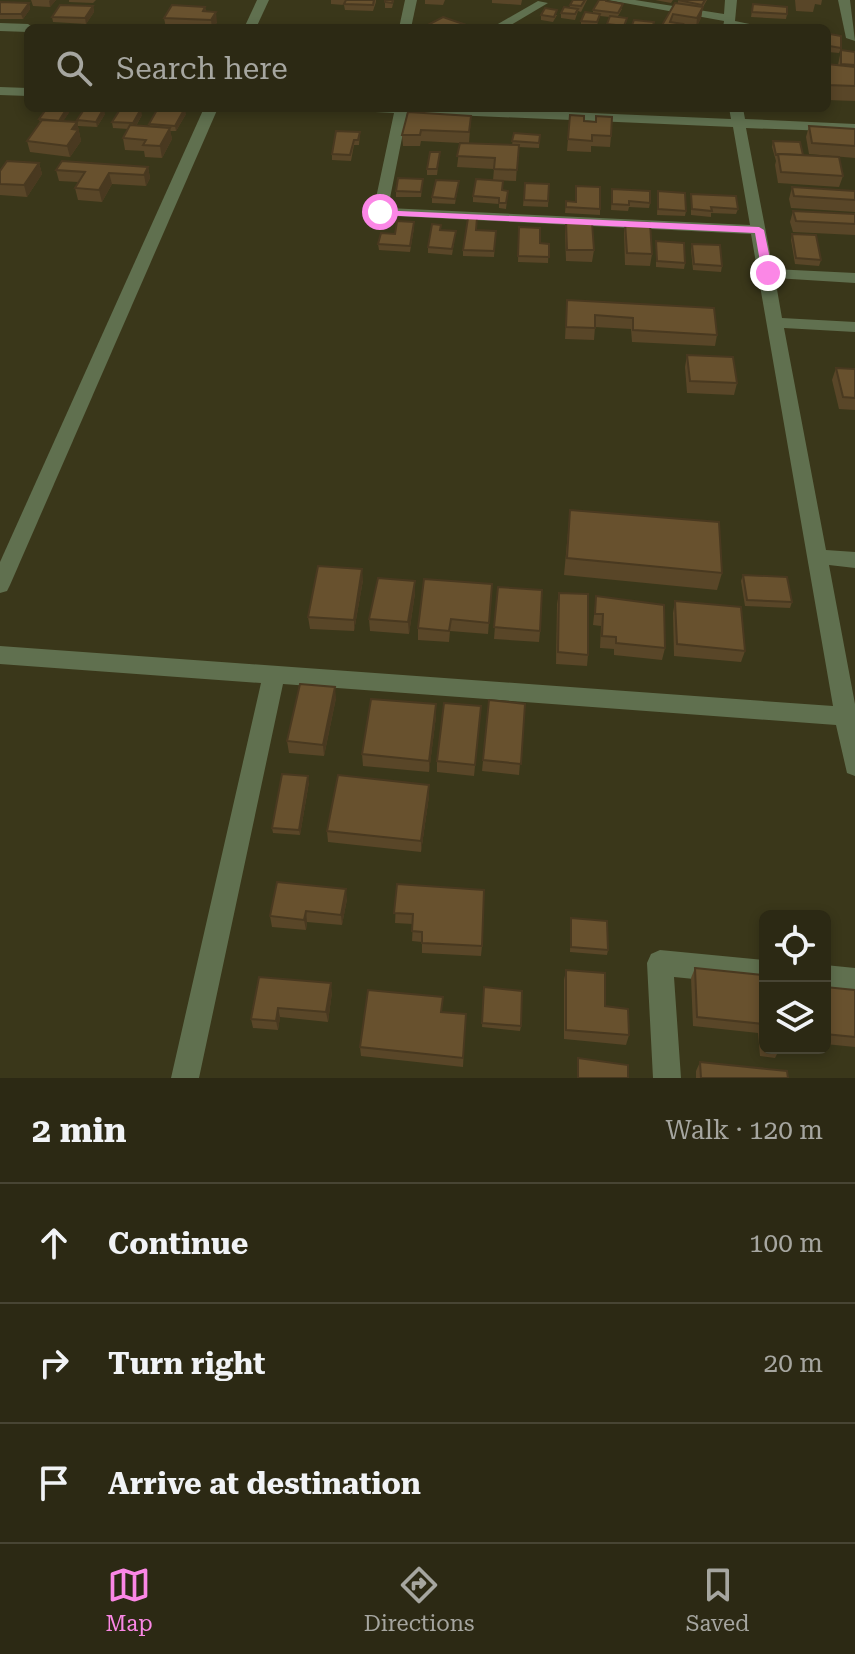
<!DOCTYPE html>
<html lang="en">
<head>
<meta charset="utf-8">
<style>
	body { margin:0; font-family:"Roboto Serif",serif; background:#34311d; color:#f1f3f6 }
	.controls { position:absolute; right:24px; bottom:24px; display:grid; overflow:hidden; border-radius:12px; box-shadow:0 4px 12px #0003 }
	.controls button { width:72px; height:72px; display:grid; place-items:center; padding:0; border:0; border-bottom:2px solid #484534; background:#2c2914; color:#f1f3f6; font:40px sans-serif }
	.stop { position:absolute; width:24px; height:24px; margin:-18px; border:6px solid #fb87e6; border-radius:50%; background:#fff }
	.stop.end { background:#fb87e6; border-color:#fff; box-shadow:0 2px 8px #0008 }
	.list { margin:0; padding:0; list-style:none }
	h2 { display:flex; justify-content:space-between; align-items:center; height:104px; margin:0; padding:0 32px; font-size:34px }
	h2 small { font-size:26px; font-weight:400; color:#a6a6a0 }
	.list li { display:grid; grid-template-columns:52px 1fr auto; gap:24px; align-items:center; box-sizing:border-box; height:120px; padding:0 32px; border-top:2px solid #484534 }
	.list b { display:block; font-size:30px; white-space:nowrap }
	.list em { font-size:26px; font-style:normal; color:#a6a6a0 }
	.icon { flex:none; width:44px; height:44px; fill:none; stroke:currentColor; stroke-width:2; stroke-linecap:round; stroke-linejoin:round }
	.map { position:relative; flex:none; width:855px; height:1078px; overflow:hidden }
	.search { position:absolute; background:#2c2914; box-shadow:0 4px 12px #0003; left:24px; right:24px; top:24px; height:88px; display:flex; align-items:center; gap:20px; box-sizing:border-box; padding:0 28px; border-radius:12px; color:#a6a6a0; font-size:30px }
	.sheet { height:464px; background:#2c2914 }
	nav { display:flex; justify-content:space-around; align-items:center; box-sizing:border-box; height:112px; border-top:2px solid #484534; background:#2c2914; font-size:22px; color:#a6a6a0 }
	nav a { display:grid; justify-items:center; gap:4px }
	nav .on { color:#fb87e6 }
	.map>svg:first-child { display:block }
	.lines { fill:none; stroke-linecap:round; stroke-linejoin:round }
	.minor { fill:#60704f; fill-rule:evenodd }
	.wall { fill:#594628 }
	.shaded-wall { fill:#493920 }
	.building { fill:#68512e; stroke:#493920; stroke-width:2 }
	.route { fill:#fb87e6 }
</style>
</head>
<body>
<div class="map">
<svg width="855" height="1078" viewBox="0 0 855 1078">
	<rect width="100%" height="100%" fill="#3a371a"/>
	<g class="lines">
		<g class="minor">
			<polygon points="257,0 269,0 256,28 244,28"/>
			<polygon points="405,0 417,0 411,28 399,28"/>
			<polygon points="608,0 635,0 724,14 725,0 737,0 735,21 769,28 723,28 724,21"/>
			<polygon points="838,0 850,0 855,41 846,38"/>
			<polygon points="538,1 548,3 506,28 491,28"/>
			<polygon points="0,23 28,24 34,28 28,28 28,32 0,31"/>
			<polygon points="541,24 548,25 550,28 535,28"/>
			<polygon points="0,87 28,88 28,96 0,95"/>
			<polygon points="204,108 218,108 10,585 7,591 0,593 0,562"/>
			<path d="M368,108h103l260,11 -2,-11h14l2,11 110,5v8l-109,-4 27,141 82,4v10l-80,-5 7,40 73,4v10l-71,-4 42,222 29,2v16l-26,-3 26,139v72l-8,-3 -11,-48 -553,-41 -84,394h-28l90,-395 -261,-19v-18l833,60 -82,-472 -376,-19 -2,-3 21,-99 -19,-1zM407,113l326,14 17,98 -362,-17z"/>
			<polygon points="660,950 765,960 765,986 674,977 681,1078 653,1078 647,963 651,954"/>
			<polygon points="825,965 855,968 855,994 825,991"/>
		</g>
	</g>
	<g class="wall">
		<polygon points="31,0 56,0 50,7 33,6"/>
		<polygon points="69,0 96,0 93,3 69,2"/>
		<polygon points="331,0 376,0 376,2 373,11 345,10 344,5 331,4"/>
		<polygon points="394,0 392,8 385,8 385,2"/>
		<polygon points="425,0 445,0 443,5 425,4"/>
		<polygon points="492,0 522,0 521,5 492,3"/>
		<polygon points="573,0 587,0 581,12 578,11 575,20 561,18 561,13 569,8"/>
		<polygon points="599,0 607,0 607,1 622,9 618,16 627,18 625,28 606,28 610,17 600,16 596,28 581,26 581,21 593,13 593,10"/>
		<polygon points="655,0 673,0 671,3"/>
		<polygon points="678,0 707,0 703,7 701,18 696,28 682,26 682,28 661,28 678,3"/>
		<polygon points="795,0 830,0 822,0 821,5 815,4 813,12 796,11"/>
		<polygon points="0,2 29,3 30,9 23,19 0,19"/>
		<polygon points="753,4 787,14 786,19 751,17"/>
		<polygon points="93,6 94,12 86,24 53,22 52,17"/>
		<polygon points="205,7 206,12 217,22 214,28 166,28 164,18"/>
		<polygon points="541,15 557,15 553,22 541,20"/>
		<polygon points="830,34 841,48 839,53 828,52"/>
		<polygon points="841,50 855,52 855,101 827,100 827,64 838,65"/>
		<polygon points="47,108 72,108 63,121 77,122 81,141 70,157 30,152 27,141 40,122 39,119"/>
		<polygon points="105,114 97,127 78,126 77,120"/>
		<polygon points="186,114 176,131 170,131 172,139 162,158 145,157 144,151 125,150 123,138 128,129 113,128 112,122 142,115 136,126 150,127 149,124"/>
		<polygon points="570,115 584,121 595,122 596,116 611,136 610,147 591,146 591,152 567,151"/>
		<polygon points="471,116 469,143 512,145 514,133 540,135 539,148 518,147 516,181 493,180 494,169 457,167 460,143 421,141 420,146 403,146 402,135"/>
		<polygon points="809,126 855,129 855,158 809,154 806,137"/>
		<polygon points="360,132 359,145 354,145 351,161 332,160 332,154"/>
		<polygon points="773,141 843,176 839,187 778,183 775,165 776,161 772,147"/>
		<polygon points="440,152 437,175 427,175 427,169"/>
		<polygon points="39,163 42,174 27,197 0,195 0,171"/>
		<polygon points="148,167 150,178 146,186 112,184 102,202 78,200 75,188 78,182 59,181 56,170"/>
		<polygon points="423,179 421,197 396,197 396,191"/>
		<polygon points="525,183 549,184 548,207 523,206"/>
		<polygon points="458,187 455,204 432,203 432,197"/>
		<polygon points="792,187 855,191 855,212 791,208 789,199"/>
		<polygon points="612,189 650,203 649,208 629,207 628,211 611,210"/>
		<polygon points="502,190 508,191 506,209 499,208 499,204 473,202 473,196"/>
		<polygon points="658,191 686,211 685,216 657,215"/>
		<polygon points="691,194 738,209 736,214 711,213 711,217 691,215"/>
		<polygon points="566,201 575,202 600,209 600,215 565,213"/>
		<polygon points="793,211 855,214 855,235 793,232 790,222"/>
		<polygon points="566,221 594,250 592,262 566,261 565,233"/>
		<polygon points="625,222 652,254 650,266 625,265 624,233"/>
		<polygon points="441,225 441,230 455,237 452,255 428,253 428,247"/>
		<polygon points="519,227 540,243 549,244 548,263 518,262"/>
		<polygon points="414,228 410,252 379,250 378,244 395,234"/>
		<polygon points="476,230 496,231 494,257 463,256 463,250"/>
		<polygon points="792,234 821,260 819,266 795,264 791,240"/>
		<polygon points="656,241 685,263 684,269 656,267"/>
		<polygon points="692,244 722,266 721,272 693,270 691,250"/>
		<polygon points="567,300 717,335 715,346 632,342 631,329 595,327 594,340 565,339"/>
		<polygon points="687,355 737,383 734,395 687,393 685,367"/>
		<polygon points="836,368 855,369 855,410 839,409 832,380"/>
		<polygon points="570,510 722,573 717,590 564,575"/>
		<polygon points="743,575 792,602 790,608 745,606 741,581"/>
		<polygon points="363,580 354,631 310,629 308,617"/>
		<polygon points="492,584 488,634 450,631 449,642 418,640 418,628"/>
		<polygon points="498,587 540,631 539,642 494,639"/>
		<polygon points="415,593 409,634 370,631 369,619"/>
		<polygon points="559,593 588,655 587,666 556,664 557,604"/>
		<polygon points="596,596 665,648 662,660 614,655 614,649 600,648 601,626 593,625"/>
		<polygon points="675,601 745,651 741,662 674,656 673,613"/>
		<polygon points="336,698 324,756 289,753 287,741"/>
		<polygon points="489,700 525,704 519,775 482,771"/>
		<polygon points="436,704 436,716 429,772 363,766 362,754"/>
		<polygon points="480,718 474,776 437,772 437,761"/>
		<polygon points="309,782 300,835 273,833 272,828"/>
		<polygon points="429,785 429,796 421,852 328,842 327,831"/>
		<polygon points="397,884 482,946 481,956 422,953 422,942 412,941 413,924 395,923"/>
		<polygon points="347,899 342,925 307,922 306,930 272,927 270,916"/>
		<polygon points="571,918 608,950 607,955 570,952"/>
		<polygon points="695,968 765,994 765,1048 780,1048 775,1058 760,1056 758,1033 693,1026 691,978"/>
		<polygon points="566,970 605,1006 629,1035 626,1045 564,1039 564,980"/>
		<polygon points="259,977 332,992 328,1022 280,1017 278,1030 253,1028 251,1019"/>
		<polygon points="484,987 521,1026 520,1031 482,1027"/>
		<polygon points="825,987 855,990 855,1047 825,1044"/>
		<polygon points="442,1012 466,1014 463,1067 361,1056 360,1047"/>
		<polygon points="700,1062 788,1078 696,1078 696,1071"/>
	</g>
	<g class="shaded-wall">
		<polygon points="50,0 56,0 50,7 49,1"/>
		<polygon points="29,3 30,9 23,19 21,14"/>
		<polygon points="93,6 94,12 86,24 85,18"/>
		<polygon points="703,7 701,18 696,28 697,18"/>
		<polygon points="216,12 217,22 214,28 212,28 211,20"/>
		<polygon points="67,108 72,108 60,126 59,121"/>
		<polygon points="104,108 105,114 97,127 96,122"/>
		<polygon points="185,108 186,114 176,131 175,126"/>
		<polygon points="141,109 142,115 134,129 133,123"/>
		<polygon points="77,122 81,141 70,157 67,146 72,129"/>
		<polygon points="170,128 172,139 162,158 160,146"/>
		<polygon points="39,163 42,174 27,197 24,185"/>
		<polygon points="148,167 150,178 146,186 144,175"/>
		<polygon points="109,173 112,184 102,202 99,190"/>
		<polygon points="362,569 363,580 354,631 354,620"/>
		<polygon points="415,581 415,593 409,634 408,622"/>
		<polygon points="335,687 336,698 324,756 323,745"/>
		<polygon points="436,704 436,716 429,772 429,761"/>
		<polygon points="308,776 309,782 300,835 299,830"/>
		<polygon points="429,785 429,796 421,852 421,841"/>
		<polygon points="346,889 347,899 342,925 341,915"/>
		<polygon points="306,911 307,922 306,930 304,920"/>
		<polygon points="331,983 332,992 328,1022 326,1012"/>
		<polygon points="278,1008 280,1017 278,1030 276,1021"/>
	</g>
	<g class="building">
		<polygon points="346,0 374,0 373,5 344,4"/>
		<polygon points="385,0 393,0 392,3 385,2"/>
		<polygon points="573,0 585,0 581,6 570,5"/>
		<polygon points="599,0 606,0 606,1 623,4 618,13 593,10"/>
		<polygon points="678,0 705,0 702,5"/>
		<polygon points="0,2 29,3 21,14 0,14"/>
		<polygon points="675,3 703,7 697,18 673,14 670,22 683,24 680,28 661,27"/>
		<polygon points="753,4 787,7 787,14 752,12"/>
		<polygon points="60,5 93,6 85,18 52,17"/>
		<polygon points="172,5 205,7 203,11 216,12 211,20 164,18"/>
		<polygon points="564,7 578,9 575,14 561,13"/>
		<polygon points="545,8 557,10 554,17 541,15"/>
		<polygon points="585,12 600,14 597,22 581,21"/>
		<polygon points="610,16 627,18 624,26 607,24"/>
		<polygon points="443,17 469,26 465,28 422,28"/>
		<polygon points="634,20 654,22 652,28 631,28"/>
		<polygon points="254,26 298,28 253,28"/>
		<polygon points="830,34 841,36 841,48 829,46"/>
		<polygon points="841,50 855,52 855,65 841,64"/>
		<polygon points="827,64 855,67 855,86 827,85"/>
		<polygon points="47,108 67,108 59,121 39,119"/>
		<polygon points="85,108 104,108 96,122 77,120"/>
		<polygon points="121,108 123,108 141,109 133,123 112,122"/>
		<polygon points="158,108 185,108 175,126 149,124"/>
		<polygon points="408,112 471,116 469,132 421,130 420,135 402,135"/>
		<polygon points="570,115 584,116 584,121 596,122 596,116 612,117 611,136 592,135 592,141 568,139"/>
		<polygon points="42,120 77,122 72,129 78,130 67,146 27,141"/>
		<polygon points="130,125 170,128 160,146 143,145 146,140 123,138"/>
		<polygon points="809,126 855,129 855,146 812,143"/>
		<polygon points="336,131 360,132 358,140 354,140 350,155 332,154"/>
		<polygon points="514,133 540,135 539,143 512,141"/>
		<polygon points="773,141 800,142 803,155 778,154 778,155 776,155"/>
		<polygon points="460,143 519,145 517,170 494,169 495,158 457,156"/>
		<polygon points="430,152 440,152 437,169 427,169"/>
		<polygon points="778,154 839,157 843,176 781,172"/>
		<polygon points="7,161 39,163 24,185 0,184 0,171"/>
		<polygon points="62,161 148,167 144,175 109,173 99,190 75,188 85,172 56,170"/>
		<polygon points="398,178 423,179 421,192 396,191"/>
		<polygon points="476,179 503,181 502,190 508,191 506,203 499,203 499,198 473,196"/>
		<polygon points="436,180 459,181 455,199 432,197"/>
		<polygon points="525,183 549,184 548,201 524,200"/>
		<polygon points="576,186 600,187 600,209 566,207 566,201 576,202"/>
		<polygon points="792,187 855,191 855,200 794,196"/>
		<polygon points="612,189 650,191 650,203 629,201 629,205 612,204"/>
		<polygon points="658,191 685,193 686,211 658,209"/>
		<polygon points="691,194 736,196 738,209 711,207 712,211 692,209"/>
		<polygon points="793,211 855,214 855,224 796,221"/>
		<polygon points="468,218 477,218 476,230 496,231 494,251 463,250"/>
		<polygon points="397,221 414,222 410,246 378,244 381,233 395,234"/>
		<polygon points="566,221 592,222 594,250 567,250"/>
		<polygon points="625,222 650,223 652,254 627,253"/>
		<polygon points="432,224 441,225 440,230 456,231 452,249 428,247"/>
		<polygon points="519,227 540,228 540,243 549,244 549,257 518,256"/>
		<polygon points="792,234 816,235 821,260 796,258"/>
		<polygon points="656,241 684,243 685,263 657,261"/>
		<polygon points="692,244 720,245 722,266 694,264"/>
		<polygon points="567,300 714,308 717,335 633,330 633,318 595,315 595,328 566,327"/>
		<polygon points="687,355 733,357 737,383 690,381"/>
		<polygon points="836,368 855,369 855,398 843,397"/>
		<polygon points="570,510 719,522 722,573 567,558"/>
		<polygon points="318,566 362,569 354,620 308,617"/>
		<polygon points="743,575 787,577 792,602 747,600"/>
		<polygon points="378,578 415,581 408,622 369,619"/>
		<polygon points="424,579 492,584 489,623 451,619 449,631 418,628"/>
		<polygon points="498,587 542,590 540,631 494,627"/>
		<polygon points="559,593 588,594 588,655 558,652"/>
		<polygon points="596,596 664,605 665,648 616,643 616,637 602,636 603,614 595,614"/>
		<polygon points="675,601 741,607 745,651 677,644"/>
		<polygon points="300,684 335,687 323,745 287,741"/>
		<polygon points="371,699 436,704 429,761 362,754"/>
		<polygon points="489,700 525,704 521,764 483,760"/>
		<polygon points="444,703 481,706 475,765 437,761"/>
		<polygon points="282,774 308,776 299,830 272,828"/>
		<polygon points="338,775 429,785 421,841 327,831"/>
		<polygon points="277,882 346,889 341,915 306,911 304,920 270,916"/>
		<polygon points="397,884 484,890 482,946 422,943 422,932 412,931 413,914 394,913"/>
		<polygon points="571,918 607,921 608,950 571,947"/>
		<polygon points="695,968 762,975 763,993 765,994 765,1047 763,1024 697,1017"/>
		<polygon points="566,970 605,973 605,1006 628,1009 629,1035 566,1030"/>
		<polygon points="259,977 331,983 326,1012 278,1008 276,1021 251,1019"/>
		<polygon points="484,987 522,991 521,1026 482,1023"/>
		<polygon points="825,987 855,990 855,1037 825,1034"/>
		<polygon points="368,990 443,997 441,1012 466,1014 463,1058 360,1047"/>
		<polygon points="578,1058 628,1065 628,1078 578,1078"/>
		<polygon points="700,1062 787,1071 788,1078 701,1078"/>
	</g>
	<polygon class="route" points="377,210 759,227 764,230 773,273 768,276 762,273 755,233 380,215"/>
</svg>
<div class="controls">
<button><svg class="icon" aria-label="locate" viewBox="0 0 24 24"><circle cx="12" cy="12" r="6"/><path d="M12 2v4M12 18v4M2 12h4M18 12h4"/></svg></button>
<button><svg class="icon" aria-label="layers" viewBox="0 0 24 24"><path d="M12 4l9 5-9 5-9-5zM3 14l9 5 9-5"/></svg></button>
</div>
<div class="stop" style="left:380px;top:212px"></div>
<div class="stop end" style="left:768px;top:273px"></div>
<div class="search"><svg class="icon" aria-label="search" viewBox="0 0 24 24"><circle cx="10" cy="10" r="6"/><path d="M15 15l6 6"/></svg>Search here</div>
</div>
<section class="sheet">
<h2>2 min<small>Walk · 120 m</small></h2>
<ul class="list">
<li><svg class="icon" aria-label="ahead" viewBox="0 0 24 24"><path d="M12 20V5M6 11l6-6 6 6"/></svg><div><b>Continue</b></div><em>100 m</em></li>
<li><svg class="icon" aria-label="right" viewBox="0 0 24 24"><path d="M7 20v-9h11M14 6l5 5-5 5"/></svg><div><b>Turn right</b></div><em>20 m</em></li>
<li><svg class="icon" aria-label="arrive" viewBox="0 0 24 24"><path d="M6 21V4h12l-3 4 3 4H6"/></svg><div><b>Arrive at destination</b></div></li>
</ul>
</section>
<nav>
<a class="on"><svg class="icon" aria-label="map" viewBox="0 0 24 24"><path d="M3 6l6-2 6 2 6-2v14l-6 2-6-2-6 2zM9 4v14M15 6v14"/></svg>Map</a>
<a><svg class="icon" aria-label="directions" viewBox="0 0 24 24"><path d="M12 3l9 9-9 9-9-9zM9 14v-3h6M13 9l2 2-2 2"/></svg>Directions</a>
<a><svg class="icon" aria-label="saved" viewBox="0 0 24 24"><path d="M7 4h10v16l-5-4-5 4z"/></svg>Saved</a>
</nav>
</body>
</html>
